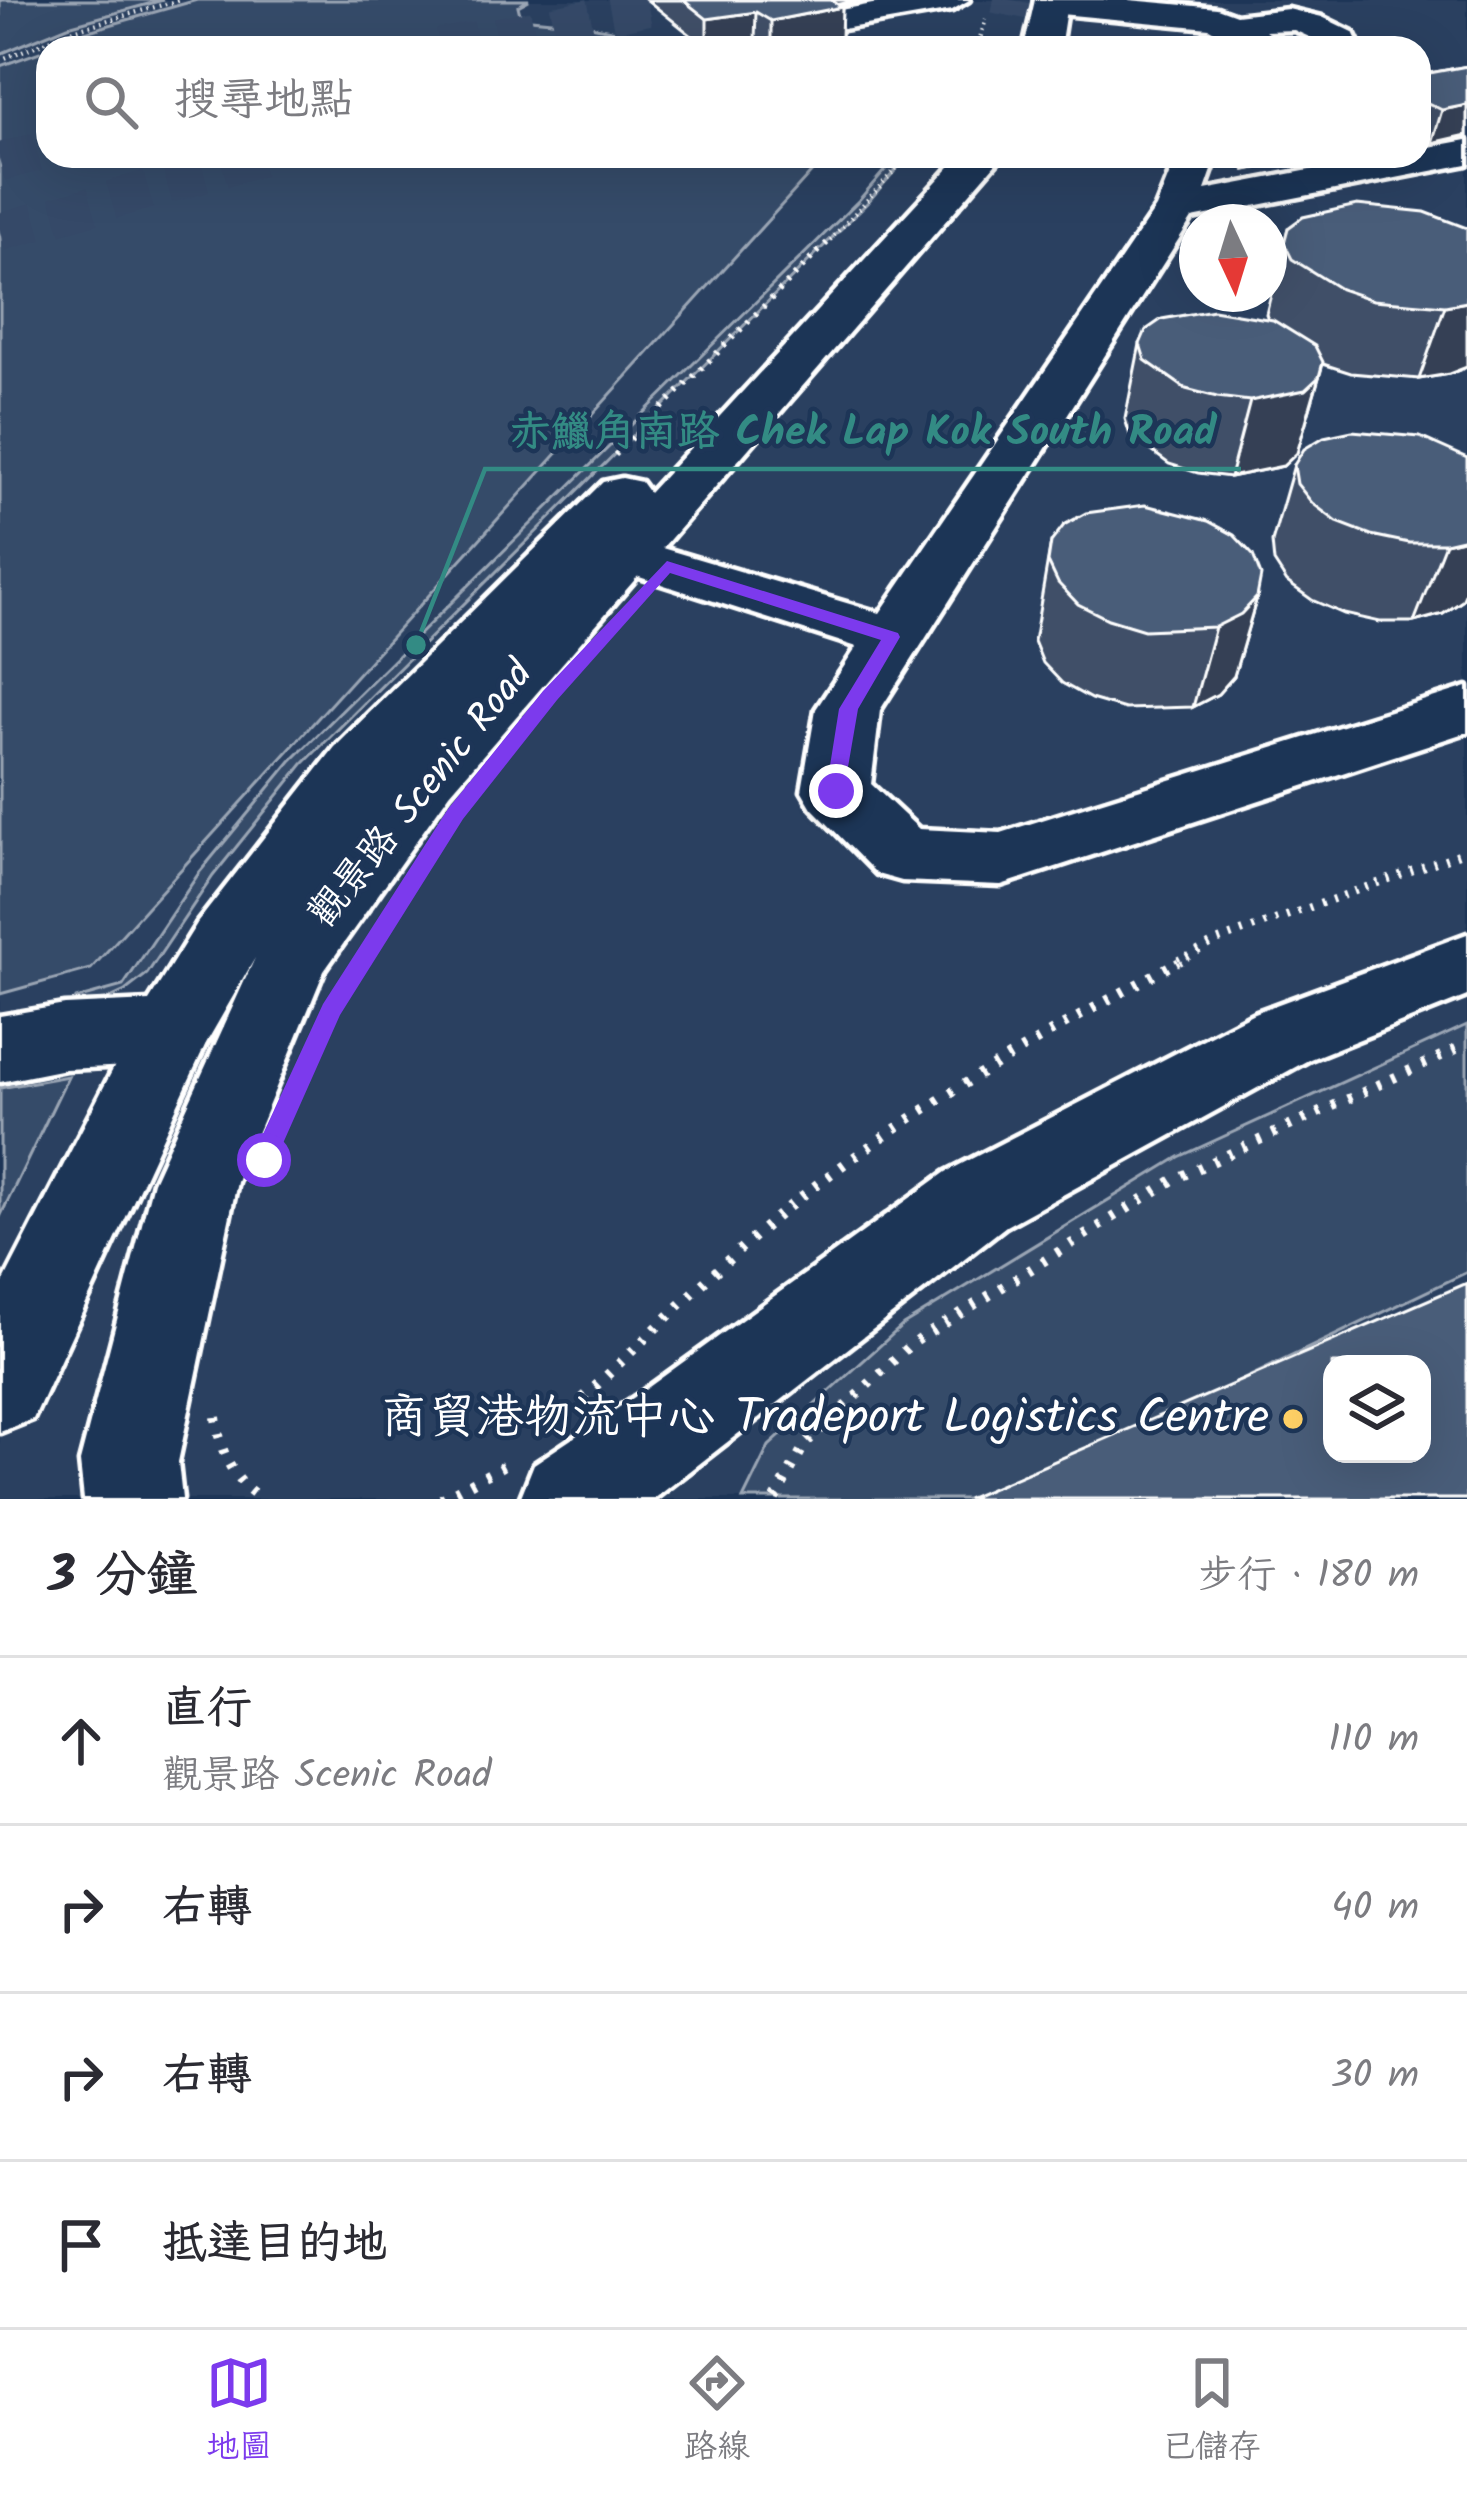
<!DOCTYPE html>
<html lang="zh-TW">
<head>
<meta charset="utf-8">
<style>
	body { margin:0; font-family:Kalam,"LXGW WenKai TC",sans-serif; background:#f2f2f3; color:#2b2b33 }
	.controls { position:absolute; right:36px; bottom:36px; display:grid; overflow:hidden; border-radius:24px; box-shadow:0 12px 48px #0002 }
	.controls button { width:108px; height:108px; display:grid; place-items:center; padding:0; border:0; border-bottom:3px solid #e1e1e2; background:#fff; color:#2b2b33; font:60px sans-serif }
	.compass { position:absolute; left:1179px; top:204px; width:108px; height:108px; border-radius:50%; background:#fff; box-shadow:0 12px 48px #0002; rotate:176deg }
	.stop { position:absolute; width:36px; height:36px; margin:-27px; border:9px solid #7c3aed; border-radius:50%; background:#fff }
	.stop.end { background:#7c3aed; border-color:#fff; box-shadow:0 3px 12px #0008 }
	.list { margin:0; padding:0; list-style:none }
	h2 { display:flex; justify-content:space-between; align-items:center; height:156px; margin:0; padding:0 48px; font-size:51px }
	h2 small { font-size:39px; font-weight:400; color:#7c7c81 }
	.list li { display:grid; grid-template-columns:78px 1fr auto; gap:36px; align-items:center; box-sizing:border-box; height:168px; padding:0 48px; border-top:3px solid #e1e1e2 }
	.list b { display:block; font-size:45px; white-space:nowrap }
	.list p { margin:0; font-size:39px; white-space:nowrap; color:#7c7c81 }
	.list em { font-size:39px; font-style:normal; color:#7c7c81 }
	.icon { flex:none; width:66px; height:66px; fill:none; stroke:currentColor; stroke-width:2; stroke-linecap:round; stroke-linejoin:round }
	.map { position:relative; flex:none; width:1467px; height:1499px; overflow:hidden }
	.search { position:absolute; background:#fff; box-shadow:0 12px 48px #0002; left:36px; right:36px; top:36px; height:132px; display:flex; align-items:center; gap:30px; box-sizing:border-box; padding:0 42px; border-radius:36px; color:#7c7c81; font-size:45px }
	.sheet { height:828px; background:#fff }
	nav { display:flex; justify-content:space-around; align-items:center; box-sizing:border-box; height:168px; border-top:3px solid #e1e1e2; background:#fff; font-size:33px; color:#7c7c81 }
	nav a { display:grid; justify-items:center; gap:6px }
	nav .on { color:#7c3aed }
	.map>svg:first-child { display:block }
	.built { fill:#2a4161; fill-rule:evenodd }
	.green { fill:#364b69; stroke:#9aa5b4; stroke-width:3 }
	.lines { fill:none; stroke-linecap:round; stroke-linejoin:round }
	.major-tunnel { stroke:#344968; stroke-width:38; stroke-dasharray:38 20; stroke-linecap:butt }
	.highway-tunnel { stroke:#344968; stroke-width:38; stroke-dasharray:38 20; stroke-linecap:butt }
	.minor-casing { stroke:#fff; stroke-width:9 }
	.major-casing { stroke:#fff; stroke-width:9 }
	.highway-casing { stroke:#fff; stroke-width:9 }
	.path-far3 { stroke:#fff; stroke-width:4.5; stroke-dasharray:1.5 4.5; stroke-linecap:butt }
	.path-far2 { stroke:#fff; stroke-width:6; stroke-dasharray:3 8; stroke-linecap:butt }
	.path-far1 { stroke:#fff; stroke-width:8; stroke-dasharray:3 9; stroke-linecap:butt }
	.path { stroke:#fff; stroke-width:10; stroke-dasharray:4.5 12; stroke-linecap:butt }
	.minor { fill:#1d3557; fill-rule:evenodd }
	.major { fill:#1d3557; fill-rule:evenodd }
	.highway { fill:#1d3557; fill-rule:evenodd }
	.wall { fill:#405068; stroke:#fff; stroke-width:3 }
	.shaded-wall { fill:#344155; stroke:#fff; stroke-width:3 }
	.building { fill:#4a5d79; stroke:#fff; stroke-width:3; fill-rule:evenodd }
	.route { fill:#7c3aed }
	.poi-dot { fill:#ffd166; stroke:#1d3557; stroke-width:4.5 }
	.labels { text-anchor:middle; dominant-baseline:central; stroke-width:9; stroke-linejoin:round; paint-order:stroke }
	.street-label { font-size:39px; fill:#fff; stroke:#1d3557 }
	.near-poi-label { font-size:48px; fill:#fff; stroke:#1d3557; text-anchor:end }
	.leader { fill:none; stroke:#338b84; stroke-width:4.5 }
	.callout-dot { fill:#338b84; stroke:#1d3557; stroke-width:4.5 }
	.callout-label { font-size:42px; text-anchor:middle; font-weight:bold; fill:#338b84; stroke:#1d3557; stroke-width:9; stroke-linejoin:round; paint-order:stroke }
</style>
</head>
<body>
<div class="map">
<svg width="1467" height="1499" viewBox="0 0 1467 1499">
	<rect width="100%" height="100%" fill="#1d3557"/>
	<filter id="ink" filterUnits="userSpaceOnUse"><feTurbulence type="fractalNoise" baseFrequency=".00833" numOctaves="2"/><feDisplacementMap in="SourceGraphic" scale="24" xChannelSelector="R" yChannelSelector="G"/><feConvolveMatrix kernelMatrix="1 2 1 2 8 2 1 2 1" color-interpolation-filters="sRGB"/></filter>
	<g filter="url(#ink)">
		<path class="built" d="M0,0h1467v1499h-1467zM48,48h1371v108h-1371zM1197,222h72v72h-72zM1332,1364h90v90h-90z"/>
		<g class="green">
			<polygon points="0,0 163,0 68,26 0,54"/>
			<polygon points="197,0 529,0 518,6 521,18 581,24 660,40 661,48 50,48 85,32"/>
			<polygon points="48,49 48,156 826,156 91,969 0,994 0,66"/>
			<polygon points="897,156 908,156 868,202 303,764 213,876 147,974 125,991 69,1017 76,999 123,986 199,873 291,761 859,200"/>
			<polygon points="1467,1025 1467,1272 994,1499 743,1499 769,1446 903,1325 1179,1157"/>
			<polygon points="68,1076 0,1217 0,1088"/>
		</g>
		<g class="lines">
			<polyline class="major-tunnel" points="1010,16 1013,0"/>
			<g class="highway-tunnel">
				<polyline points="440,48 678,0"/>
				<polyline points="0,162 48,149"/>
				<polyline points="0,232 265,156"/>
			</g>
			<g class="minor-casing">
				<g id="minor">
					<polygon points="1035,0 1129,0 1217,8 1236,15 1288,9 1322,17 1353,32 1359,45 1307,48 1316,40 1294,30 1265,31 1288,48 1244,48 1209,28 1050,13 1038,10"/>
					<polygon points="1467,140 1467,164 1192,218 880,710 871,784 919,829 1001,833 1467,687 1467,732 1001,885 902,881 877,874 812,808 802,791 816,709 857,647 605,566 596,554 605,542 625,537 880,613 1156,208 1177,156 1217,156 1205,190 1383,156 1419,156 1419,149"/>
					<polygon points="1467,934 1467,996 1310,1059 1006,1226 654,1499 520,1499 534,1464 642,1392 946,1172 1254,1013"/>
					<polygon points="172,1000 200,1009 211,1032 200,1055 172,1064 65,1069 0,1082 0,1016 65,1005"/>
				</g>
			</g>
			<g class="major-casing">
				<g id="major">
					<polygon points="1035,0 1067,3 1060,48 1024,48"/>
					<polygon points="960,156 1002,156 450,793 324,971 237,1182 178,1462 182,1499 84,1499 80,1462 153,1182 255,958 205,1045 33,1419 0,1432 0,1289 144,1009 198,922 335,747 603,482 622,478 641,482 649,493"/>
				</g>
			</g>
			<g class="highway-casing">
				<polygon id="highway" points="894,0 969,0 952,10 831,31 819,28 814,21 819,14"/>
			</g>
			<g class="path-far3">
				<polyline points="977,48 986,19"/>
				<polyline points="0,60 77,29 180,0"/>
				<polyline points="830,240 908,156"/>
			</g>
			<polyline class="path-far2" points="615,455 833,237"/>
			<polyline class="path-far1" points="1176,963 1216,941 1467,851"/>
			<g class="path">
				<path d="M583,1398c84,-79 167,-166 260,-233 108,-78 222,-142 338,-205"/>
				<path d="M216,1417c4,34 16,65 47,82"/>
				<polyline points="441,1499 509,1463"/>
				<polyline points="775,1499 805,1444 910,1345 1173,1180 1467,1044"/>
			</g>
			<use href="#minor" class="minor"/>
			<use href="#major" class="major"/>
			<use href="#highway" class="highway"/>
		</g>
		<g class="wall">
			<polygon points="647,0 863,0 838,5 842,7 841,37 787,48 766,48 755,41 707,48"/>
			<polygon points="1467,66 1467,135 1432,143 1419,135 1419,75"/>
			<polygon points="1225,156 1315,156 1246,170"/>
			<polygon points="1288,228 1467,228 1467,367 1449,374 1419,379 1351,373 1323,364 1297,453 1283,466 1230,477 1198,473 1169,464 1130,435 1125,419 1140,344 1268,319 1266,314"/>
			<polygon points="1467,458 1467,590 1462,601 1443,614 1414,622 1380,622 1344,614 1312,600 1287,582 1274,562 1272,542 1294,465"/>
			<polygon points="1051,542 1257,597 1234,676 1218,694 1193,707 1125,709 1091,699 1062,683 1043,663 1034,641"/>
		</g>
		<g class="shaded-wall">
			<polygon points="829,0 863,0 829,6"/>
			<polygon points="842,7 841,37 787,48 771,48 771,21"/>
			<polygon points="756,12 755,41 707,48 707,19"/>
			<polygon points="1428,103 1419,133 1419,105"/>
			<polygon points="1467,105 1467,135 1432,143 1442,110"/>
			<polygon points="1249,156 1315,156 1246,170"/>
			<polygon points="1467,302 1467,367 1449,374 1419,379 1445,306"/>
			<polygon points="1319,377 1297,453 1283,466 1230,477 1250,401"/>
			<polygon points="1467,538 1467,590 1462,601 1443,614 1414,622 1445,543"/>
			<polygon points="1257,597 1234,676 1218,694 1193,707 1215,627"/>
		</g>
		<g class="building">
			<polygon points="683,0 831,0 842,7 771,21 756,12 707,19"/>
			<polygon points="1467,66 1467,105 1442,110 1428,103 1419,105 1419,75"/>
			<polygon points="1357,205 1425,212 1467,228 1467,302 1445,306 1373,300 1340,289 1292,259 1284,243 1288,228 1303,217"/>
			<polygon points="1213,310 1273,320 1315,346 1323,362 1319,377 1305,390 1250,401 1217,397 1186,389 1145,360 1140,344 1146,330 1162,319"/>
			<polygon points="1352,431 1420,437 1467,458 1467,538 1445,543 1409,543 1371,535 1337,522 1312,503 1297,484 1294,465 1304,449 1324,437"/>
			<polygon points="1145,505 1208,521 1234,535 1253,555 1261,576 1257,597 1241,614 1215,627 1144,630 1108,619 1078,604 1058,583 1048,562 1051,542 1064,525 1086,513"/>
			<path d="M1467,1283v216h-500zM1332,1364h90v90h-90z"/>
		</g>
	</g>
	<polygon class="route" points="667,561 898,633 900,637 858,709 843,796 829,796 826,791 839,709 881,640 670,573 557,700 463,819 340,1015 272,1168 255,1168 251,1160 323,1004 448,809 543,691"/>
	<circle class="poi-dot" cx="1293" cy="1419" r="12"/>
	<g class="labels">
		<g class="street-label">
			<text transform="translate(422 795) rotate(-51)">觀景路 Scenic Road</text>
		</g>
		<g class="near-poi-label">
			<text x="1269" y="1419">商貿港物流中心 Tradeport Logistics Centre</text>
		</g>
	</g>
	<path class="leader" d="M416 645L485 469H1241"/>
	<circle class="callout-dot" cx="416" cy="645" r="12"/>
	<g class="callout-label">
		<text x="863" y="445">赤鱲角南路 Chek Lap Kok South Road</text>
	</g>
</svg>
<div class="controls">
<button><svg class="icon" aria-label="layers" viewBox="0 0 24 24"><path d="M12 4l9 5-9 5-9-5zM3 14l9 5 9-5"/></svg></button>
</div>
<svg class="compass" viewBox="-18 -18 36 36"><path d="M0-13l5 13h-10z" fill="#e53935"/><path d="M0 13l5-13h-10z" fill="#7c7c81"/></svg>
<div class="stop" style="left:264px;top:1160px"></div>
<div class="stop end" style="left:836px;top:791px"></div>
<div class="search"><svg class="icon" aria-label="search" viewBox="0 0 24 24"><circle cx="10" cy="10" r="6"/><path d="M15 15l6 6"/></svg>搜尋地點</div>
</div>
<section class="sheet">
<h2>3 分鐘<small>步行 · 180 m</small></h2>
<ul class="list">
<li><svg class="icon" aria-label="ahead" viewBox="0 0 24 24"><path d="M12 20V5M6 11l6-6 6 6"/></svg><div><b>直行</b><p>觀景路 Scenic Road</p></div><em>110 m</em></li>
<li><svg class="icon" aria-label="right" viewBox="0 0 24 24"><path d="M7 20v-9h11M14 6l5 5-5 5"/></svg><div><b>右轉</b></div><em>40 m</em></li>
<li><svg class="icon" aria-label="right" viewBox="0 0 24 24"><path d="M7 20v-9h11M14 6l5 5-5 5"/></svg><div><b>右轉</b></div><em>30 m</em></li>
<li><svg class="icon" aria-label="arrive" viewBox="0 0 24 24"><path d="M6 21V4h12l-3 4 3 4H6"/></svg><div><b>抵達目的地</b></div></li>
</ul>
</section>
<nav>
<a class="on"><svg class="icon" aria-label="map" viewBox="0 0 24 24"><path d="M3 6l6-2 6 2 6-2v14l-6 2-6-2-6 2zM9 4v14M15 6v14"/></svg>地圖</a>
<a><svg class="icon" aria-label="directions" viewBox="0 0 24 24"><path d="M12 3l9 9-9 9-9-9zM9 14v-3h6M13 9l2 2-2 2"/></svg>路線</a>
<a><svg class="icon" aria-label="saved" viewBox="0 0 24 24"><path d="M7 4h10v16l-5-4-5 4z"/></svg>已儲存</a>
</nav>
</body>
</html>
